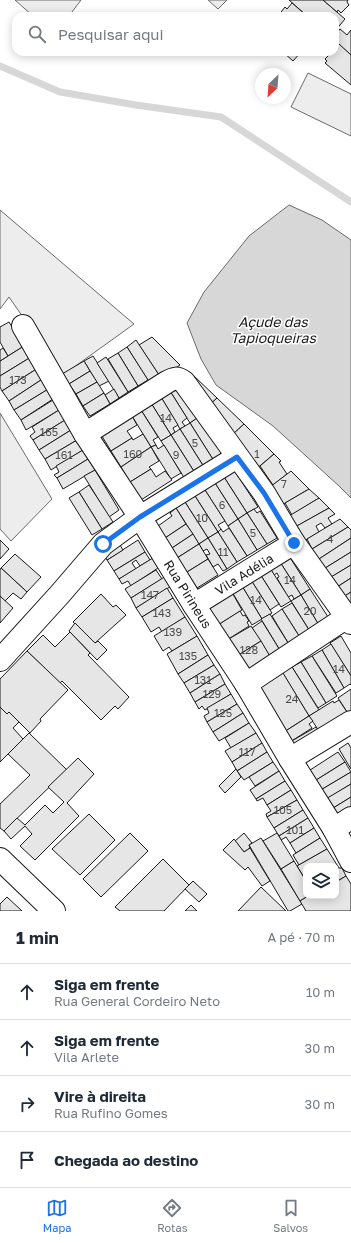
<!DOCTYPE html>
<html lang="pt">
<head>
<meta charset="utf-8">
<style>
	body { margin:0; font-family:"Golos Text",sans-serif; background:#f2f2f3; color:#1f2937 }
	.controls { position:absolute; right:12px; bottom:12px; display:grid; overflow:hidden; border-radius:8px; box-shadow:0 2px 10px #0003 }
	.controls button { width:36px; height:36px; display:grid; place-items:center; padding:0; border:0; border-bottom:1px solid #e0e1e3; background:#fff; color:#1f2937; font:20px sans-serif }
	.compass { position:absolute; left:255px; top:68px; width:36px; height:36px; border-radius:50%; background:#fff; box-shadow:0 2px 10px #0003; rotate:205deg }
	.stop { position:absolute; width:12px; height:12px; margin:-9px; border:3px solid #1a73e8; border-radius:50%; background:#fff }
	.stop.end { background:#1a73e8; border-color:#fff; box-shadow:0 1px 4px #0008 }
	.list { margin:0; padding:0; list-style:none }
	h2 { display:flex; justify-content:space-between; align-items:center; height:52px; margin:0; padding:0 16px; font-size:17px }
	h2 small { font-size:13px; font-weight:400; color:#747a83 }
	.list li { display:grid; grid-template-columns:26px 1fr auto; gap:12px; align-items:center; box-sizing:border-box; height:56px; padding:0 16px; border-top:1px solid #e0e1e3 }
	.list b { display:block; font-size:15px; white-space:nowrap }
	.list p { margin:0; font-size:13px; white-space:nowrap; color:#747a83 }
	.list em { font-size:13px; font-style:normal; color:#747a83 }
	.icon { flex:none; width:22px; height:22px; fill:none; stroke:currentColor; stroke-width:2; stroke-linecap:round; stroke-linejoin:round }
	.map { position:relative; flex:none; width:351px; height:911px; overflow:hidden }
	.search { position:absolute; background:#fff; box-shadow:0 2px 10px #0003; left:12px; right:12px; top:12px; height:44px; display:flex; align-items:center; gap:10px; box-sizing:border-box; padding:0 14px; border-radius:12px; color:#747a83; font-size:15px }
	.sheet { height:276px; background:#fff }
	nav { display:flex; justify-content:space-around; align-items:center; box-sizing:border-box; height:56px; border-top:1px solid #e0e1e3; background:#fff; font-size:11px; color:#747a83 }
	nav a { display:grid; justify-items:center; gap:2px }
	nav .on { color:#1a73e8 }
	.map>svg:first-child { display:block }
	.built { fill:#ededed; stroke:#6a6a6a }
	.water { fill:#d7d7d7; stroke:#6a6a6a }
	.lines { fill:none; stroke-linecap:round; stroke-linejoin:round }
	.stream { stroke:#d7d7d7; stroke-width:7 }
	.building { fill:#e6e6e6; stroke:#1a1a1a }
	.street-casing { stroke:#1a1a1a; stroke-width:24 }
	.street { stroke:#fff; stroke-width:22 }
	.route { stroke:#1a73e8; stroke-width:5 }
	.labels { text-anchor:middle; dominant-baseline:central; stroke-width:3; stroke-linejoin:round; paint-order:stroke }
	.number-label { font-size:11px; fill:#4d4d4d }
	.street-label { font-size:13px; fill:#1a1a1a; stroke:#fff }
	.water-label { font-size:14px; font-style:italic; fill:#1a1a1a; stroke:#fff }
</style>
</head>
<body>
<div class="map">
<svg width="351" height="911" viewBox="0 0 351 911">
	<rect width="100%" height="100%" fill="#fff"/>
	<g class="built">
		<polygon points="15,0 81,0 69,16 33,16"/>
		<polygon points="208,0 227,0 218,9"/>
		<polygon points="308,73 351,94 351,136 291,107"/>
		<polygon points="0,210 134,324 63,375 9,297 0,309"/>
		<polygon points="0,413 52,499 11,541 0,529"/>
	</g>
	<polygon class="water" points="289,205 322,220 351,240 351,498 339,486 273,426 216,385 201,359 187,323 204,292 249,236"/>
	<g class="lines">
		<polyline class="stream" points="0,66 60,92 136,105 221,117 351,202"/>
	</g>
	<g class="building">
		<polygon points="289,0 323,0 345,19 335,31 335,16 307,16"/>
		<polygon points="323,0 348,0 347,2 349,5 341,13 338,10 337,12"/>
		<polygon points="292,3 307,16 278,16 285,7 287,9"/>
		<polygon points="340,29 347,35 351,30 351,55 335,41 335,35"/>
		<polygon points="339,44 351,55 351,85 325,63 327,61 325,59 332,52 335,52 335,48"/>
		<polygon points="283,52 301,52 293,61"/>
		<polygon points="9,322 24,346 8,356 0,342 0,327"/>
		<polygon points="152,337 180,365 161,378 139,345"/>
		<polygon points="136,340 161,378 151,385 127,347"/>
		<polygon points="24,346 31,357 0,376 0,361"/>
		<polygon points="127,347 148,380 138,386 118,353"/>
		<polygon points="3,348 8,356 0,361 0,350"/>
		<polygon points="118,353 138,386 128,392 108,359"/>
		<polygon points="93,356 109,381 99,386 84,361"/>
		<polygon points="31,357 38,368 2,391 0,387 0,376"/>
		<polygon points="106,357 128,392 119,398 97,363"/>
		<polygon points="84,361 90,371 69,384 62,374"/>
		<polygon points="38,368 44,378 9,401 2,391"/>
		<polygon points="90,371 97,382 76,394 69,384"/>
		<polygon points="194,376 217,398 207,407 186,383"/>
		<polygon points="44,378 50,388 14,410 9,401"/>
		<polygon points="97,382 104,393 83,406 76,394"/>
		<polygon points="180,384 200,416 190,423 170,391"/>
		<polygon points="50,388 56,397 21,420 14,410"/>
		<polygon points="114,389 119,398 110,404 105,395"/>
		<polygon points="170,391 187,418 182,422 185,426 180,429 161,397"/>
		<polygon points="104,393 110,404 90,416 83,406"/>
		<polygon points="161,397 178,425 173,428 175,432 171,435 151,403"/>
		<polygon points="217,398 244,424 231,436 205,409"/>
		<polygon points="53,400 59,410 26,430 21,420"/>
		<polygon points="151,403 171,435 161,441 141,410"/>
		<polygon points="59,410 65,420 33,440 30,436 35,432 32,427"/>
		<polygon points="141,410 158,437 153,440 156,445 151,447 132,416"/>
		<polygon points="132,416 137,425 127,431 132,438 111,451 100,433"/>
		<polygon points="200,416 225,454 214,461 190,423"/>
		<polygon points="65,420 71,430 39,450 33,440"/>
		<polygon points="190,423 214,461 204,467 180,429"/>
		<polygon points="244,424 274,454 255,470 231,436"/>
		<polygon points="180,429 204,467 195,473 171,435"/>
		<polygon points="71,430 77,440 45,459 39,450"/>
		<polygon points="143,434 151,447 121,467 111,451 132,438 133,440"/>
		<polygon points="171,435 195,473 185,479 161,441"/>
		<polygon points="77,440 83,450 51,470 45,459"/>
		<polygon points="156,445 158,449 164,445 181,473 171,479 151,447"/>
		<polygon points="151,447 159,461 149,467 151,469 130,482 121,467"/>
		<polygon points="83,450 88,459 57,478 54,475 59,472 56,466"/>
		<polygon points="274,454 281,461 279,462 287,474 273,485 260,466"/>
		<polygon points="88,459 95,470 63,489 57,478"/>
		<polygon points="151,469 156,477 165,471 172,480 141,500 130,482"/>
		<polygon points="95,470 119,510 109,517 84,476"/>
		<polygon points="234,470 258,507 247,513 224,477"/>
		<polygon points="291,471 309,489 282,505 270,487"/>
		<polygon points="224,477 247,513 238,519 215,483"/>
		<polygon points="215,483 238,519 228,526 205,490"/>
		<polygon points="89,485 113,522 102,529 79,492"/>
		<polygon points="309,489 319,498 292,515 285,503"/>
		<polygon points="205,490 225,521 218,525 221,529 218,532 195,496"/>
		<polygon points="79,492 102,529 92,535 69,498"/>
		<polygon points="195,496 218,532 208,538 185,502"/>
		<polygon points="319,498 329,508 290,530 284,519"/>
		<polygon points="185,502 208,538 199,544 176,508"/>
		<polygon points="176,508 186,524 165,538 158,526 172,516 170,513"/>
		<polygon points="329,508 335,514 328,518 332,524 325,528 321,523 316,526 319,532 304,541 295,527"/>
		<polygon points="254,509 257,513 260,511 277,538 267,544 247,513"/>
		<polygon points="247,513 267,544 257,550 238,519"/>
		<polygon points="238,519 257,550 247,556 228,526"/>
		<polygon points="340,519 348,527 312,549 307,539"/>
		<polygon points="186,524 193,534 172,548 165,538"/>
		<polygon points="348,527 351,530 351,538 319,559 312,549"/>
		<polygon points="229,528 247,556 237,562 218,532 221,529 223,532"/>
		<polygon points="218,532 237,562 227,569 208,538"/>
		<polygon points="193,534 199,544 177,558 172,548"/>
		<polygon points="208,538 227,569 223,571 218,564 213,567 206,555 210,554 207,549 203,551 199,544"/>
		<polygon points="351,538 351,552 322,570 319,559"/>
		<polygon points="0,540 9,549 0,559"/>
		<polygon points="138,540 145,552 114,571 107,560"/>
		<polygon points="199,544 208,559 187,572 177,558"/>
		<polygon points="120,545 123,550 107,560 104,555"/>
		<polygon points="145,552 150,560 140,566 136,560 132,563 136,569 119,579 114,571"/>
		<polygon points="351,552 351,565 328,579 322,570"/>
		<polygon points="15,554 41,577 27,592 1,568"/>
		<polygon points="156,556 161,566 131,586 128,581 122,584 119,579"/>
		<polygon points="289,556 310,589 301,595 280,562"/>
		<polygon points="208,559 218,575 197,588 187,572"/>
		<polygon points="280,562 301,595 294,599 292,595 288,597 277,578 279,577 277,573 274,575 270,568"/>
		<polygon points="351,565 351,578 337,587 331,577"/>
		<polygon points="1,568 27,592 21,599 13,593 5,601 0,596 0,570"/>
		<polygon points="270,568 291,601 281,607 260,574"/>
		<polygon points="156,570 162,579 131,598 125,589"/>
		<polygon points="260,574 279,604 270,610 251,580"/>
		<polygon points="166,576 173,585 136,608 131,598"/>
		<polygon points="351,578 351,592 340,599 334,589"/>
		<polygon points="251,580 272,613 262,619 242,586"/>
		<polygon points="242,586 262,619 252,625 232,592"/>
		<polygon points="167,588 173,598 142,617 136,608"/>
		<polygon points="230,589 242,610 218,625 207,608"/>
		<polygon points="310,589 330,620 320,627 301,595"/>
		<polygon points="351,592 351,606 343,597"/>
		<polygon points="101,594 113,607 116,605 126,615 95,643 73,622"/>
		<polygon points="301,595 320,627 311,633 291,601"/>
		<polygon points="0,596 13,608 0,623"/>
		<polygon points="173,598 185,617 162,632 159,627 151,632 142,617"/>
		<polygon points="292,603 311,633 301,639 282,609"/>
		<polygon points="282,609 301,639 290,646 272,616"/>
		<polygon points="240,611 243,616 245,615 249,621 247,622 249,626 227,640 218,625"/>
		<polygon points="270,614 290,646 281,652 261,619"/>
		<polygon points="185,617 197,636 172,651 169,647 163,651 154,636"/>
		<polygon points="262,621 281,652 271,658 252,628"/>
		<polygon points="75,623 95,643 98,641 107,650 97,660 69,631"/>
		<polygon points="251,626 261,641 237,656 227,640"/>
		<polygon points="70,632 90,653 88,655 129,697 118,709 115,706 101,720 62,681 60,683 27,651 43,635 55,647"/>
		<polygon points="197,636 208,655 178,674 167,654"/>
		<polygon points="341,636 351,653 351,676 330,643"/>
		<polygon points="261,641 271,658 247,674 237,656"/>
		<polygon points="331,644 351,676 351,685 350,684 344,688 322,650"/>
		<polygon points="322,650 344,688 336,693 312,656"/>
		<polygon points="27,651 68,690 40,719 41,721 30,733 9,712 7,714 0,707 0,679"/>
		<polygon points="208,655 214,665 184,683 178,674"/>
		<polygon points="312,656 337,696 326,703 301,662"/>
		<polygon points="301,662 326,703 318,708 292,667"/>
		<polygon points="214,665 220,674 190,693 184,683"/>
		<polygon points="292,667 319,710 309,716 282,672"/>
		<polygon points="283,673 309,716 284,732 257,690"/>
		<polygon points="220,674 225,684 195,702 190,693"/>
		<polygon points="225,684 231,694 205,710 202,706 199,709 195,702"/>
		<polygon points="351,689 351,718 338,698"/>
		<polygon points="231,694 237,704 207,722 204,716 209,713 207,708"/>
		<polygon points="339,700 351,718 323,737 309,716 333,701 334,703"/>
		<polygon points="237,704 243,713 213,732 207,722"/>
		<polygon points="0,707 7,714 9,712 19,722 13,728 23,739 0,762"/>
		<polygon points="243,713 249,723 219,741 213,732"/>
		<polygon points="309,716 313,721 309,724 312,728 290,742 284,732"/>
		<polygon points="249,723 256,733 231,748 225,738"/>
		<polygon points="316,727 323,737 293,755 290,742"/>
		<polygon points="29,733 67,770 4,831 0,828 0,804 30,775 8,754"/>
		<polygon points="256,733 262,743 232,762 225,751"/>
		<polygon points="262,743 267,752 237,771 232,762"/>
		<polygon points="348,743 351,748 351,769 339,749"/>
		<polygon points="267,752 273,762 244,780 237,771"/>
		<polygon points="338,752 345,762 313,782 307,772"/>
		<polygon points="78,758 94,774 67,803 79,816 35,860 20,846 32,834 25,826 11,839 4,831 17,818 25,825 45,805 53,813 64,802 48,787"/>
		<polygon points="273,762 279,771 255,786 249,777"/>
		<polygon points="345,762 351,772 319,791 313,782"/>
		<polygon points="236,769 241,777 225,793 219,786"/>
		<polygon points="279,771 285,781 256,799 250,790"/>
		<polygon points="351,772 351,784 322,802 319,791"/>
		<polygon points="285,781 291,790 267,805 263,798 257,801 256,799"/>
		<polygon points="351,784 351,797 330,810 324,800"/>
		<polygon points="291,790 297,800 267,817 266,814 271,811 267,805"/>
		<polygon points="351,797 351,811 336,820 330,810"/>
		<polygon points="297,800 303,810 274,828 267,817"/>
		<polygon points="303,810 308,818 279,836 274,828"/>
		<polygon points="89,814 115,840 80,875 52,849"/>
		<polygon points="308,818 314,828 290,843 286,837 281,840 279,836"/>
		<polygon points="314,828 320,838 296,853 290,843"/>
		<polygon points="130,833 148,851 101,897 83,879"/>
		<polygon points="244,833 252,843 249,845 250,848 244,852 235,841"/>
		<polygon points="277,833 294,861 281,869 263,841"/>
		<polygon points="261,838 302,904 290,911 288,911 249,845"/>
		<polygon points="320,838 327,849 299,865 293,855"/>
		<polygon points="234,839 244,852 250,848 270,881 262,886 248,867 245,870 223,850"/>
		<polygon points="327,849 339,868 336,870 336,866 306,866 306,878 305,879 297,866"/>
		<polygon points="163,859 189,885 164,911 120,911 115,907"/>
		<polygon points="294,861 306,881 306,896 308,896 300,901 281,869"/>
		<polygon points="339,868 342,868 346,876 336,882 336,870"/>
		<polygon points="346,876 351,884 351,911 306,911 300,901 308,896 336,896 336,882"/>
		<polygon points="193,881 207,894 199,902 185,889"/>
		<polygon points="261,887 286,911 238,911"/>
		<polygon points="7,897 22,911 0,911 0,904"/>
		<polygon points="191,905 197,911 185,911"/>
	</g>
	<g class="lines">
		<g class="street-casing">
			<g id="street">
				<polyline points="23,326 85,434 140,517 194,605 246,684 290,759 334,829 351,861"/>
				<path d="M85,434l82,-52c7,-4 10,-5 17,0l80,111 30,50 57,80"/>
				<polyline points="194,605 294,543"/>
				<polyline points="0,660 60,594 103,544 140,517 237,457"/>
				<polyline points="246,684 347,617"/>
				<polyline points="290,759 351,722"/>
				<polyline points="334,829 351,818"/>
				<polyline points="0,859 54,911"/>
			</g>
		</g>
		<use href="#street" class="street"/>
	</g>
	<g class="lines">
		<polyline class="route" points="103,544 140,517 237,457 264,493 294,543"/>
	</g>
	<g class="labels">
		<g class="number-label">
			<text x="18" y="379">173</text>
			<text x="166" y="417">14</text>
			<text x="49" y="431">165</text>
			<text x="195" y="442">5</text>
			<text x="133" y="453">160</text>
			<text x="257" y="453">1</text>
			<text x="64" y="454">161</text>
			<text x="176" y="454">9</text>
			<text x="284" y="483">7</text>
			<text x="222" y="504">6</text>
			<text x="202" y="517">10</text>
			<text x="253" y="532">5</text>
			<text x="330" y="538">4</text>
			<text x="223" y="551">11</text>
			<text x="290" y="579">14</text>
			<text x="150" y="594">147</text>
			<text x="256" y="599">14</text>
			<text x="310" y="610">20</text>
			<text x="162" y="612">143</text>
			<text x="173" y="631">139</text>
			<text x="249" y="649">128</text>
			<text x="188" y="655">135</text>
			<text x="339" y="668">14</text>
			<text x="203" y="679">131</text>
			<text x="212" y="693">129</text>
			<text x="292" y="698">24</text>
			<text x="223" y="712">125</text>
			<text x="247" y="751">117</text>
			<text x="283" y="809">105</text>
			<text x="295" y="829">101</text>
		</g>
		<g class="street-label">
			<text transform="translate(244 574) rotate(-32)">Vila Adélia</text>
			<text transform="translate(188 594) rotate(58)">Rua Pirineus</text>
		</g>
		<g class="water-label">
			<text x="273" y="321">Açude das<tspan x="273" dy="16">Tapioqueiras</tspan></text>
		</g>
	</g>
</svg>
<div class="controls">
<button><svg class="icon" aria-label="layers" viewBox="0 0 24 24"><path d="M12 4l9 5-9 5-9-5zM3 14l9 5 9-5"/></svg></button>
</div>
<svg class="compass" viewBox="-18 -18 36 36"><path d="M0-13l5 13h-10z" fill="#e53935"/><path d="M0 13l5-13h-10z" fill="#747a83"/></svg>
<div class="stop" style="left:103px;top:544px"></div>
<div class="stop end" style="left:294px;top:543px"></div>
<div class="search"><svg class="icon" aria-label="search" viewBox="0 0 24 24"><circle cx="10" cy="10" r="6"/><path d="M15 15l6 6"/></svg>Pesquisar aqui</div>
</div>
<section class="sheet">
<h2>1 min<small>A pé · 70 m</small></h2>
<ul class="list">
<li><svg class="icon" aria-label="ahead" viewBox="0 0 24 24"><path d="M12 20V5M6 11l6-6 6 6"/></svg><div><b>Siga em frente</b><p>Rua General Cordeiro Neto</p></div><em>10 m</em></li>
<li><svg class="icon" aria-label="ahead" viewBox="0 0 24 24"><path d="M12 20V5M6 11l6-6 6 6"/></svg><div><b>Siga em frente</b><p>Vila Arlete</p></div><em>30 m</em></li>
<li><svg class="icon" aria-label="right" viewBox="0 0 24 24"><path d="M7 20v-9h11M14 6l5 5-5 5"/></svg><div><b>Vire à direita</b><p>Rua Rufino Gomes</p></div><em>30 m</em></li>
<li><svg class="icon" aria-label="arrive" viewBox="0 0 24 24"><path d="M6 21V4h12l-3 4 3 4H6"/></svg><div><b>Chegada ao destino</b></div></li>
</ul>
</section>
<nav>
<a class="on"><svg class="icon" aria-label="map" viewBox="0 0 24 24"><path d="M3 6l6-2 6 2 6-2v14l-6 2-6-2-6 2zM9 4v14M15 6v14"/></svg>Mapa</a>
<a><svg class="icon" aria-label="directions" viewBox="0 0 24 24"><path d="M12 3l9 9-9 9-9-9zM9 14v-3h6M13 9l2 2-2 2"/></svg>Rotas</a>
<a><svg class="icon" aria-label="saved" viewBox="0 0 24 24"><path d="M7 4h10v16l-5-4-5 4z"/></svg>Salvos</a>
</nav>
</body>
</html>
